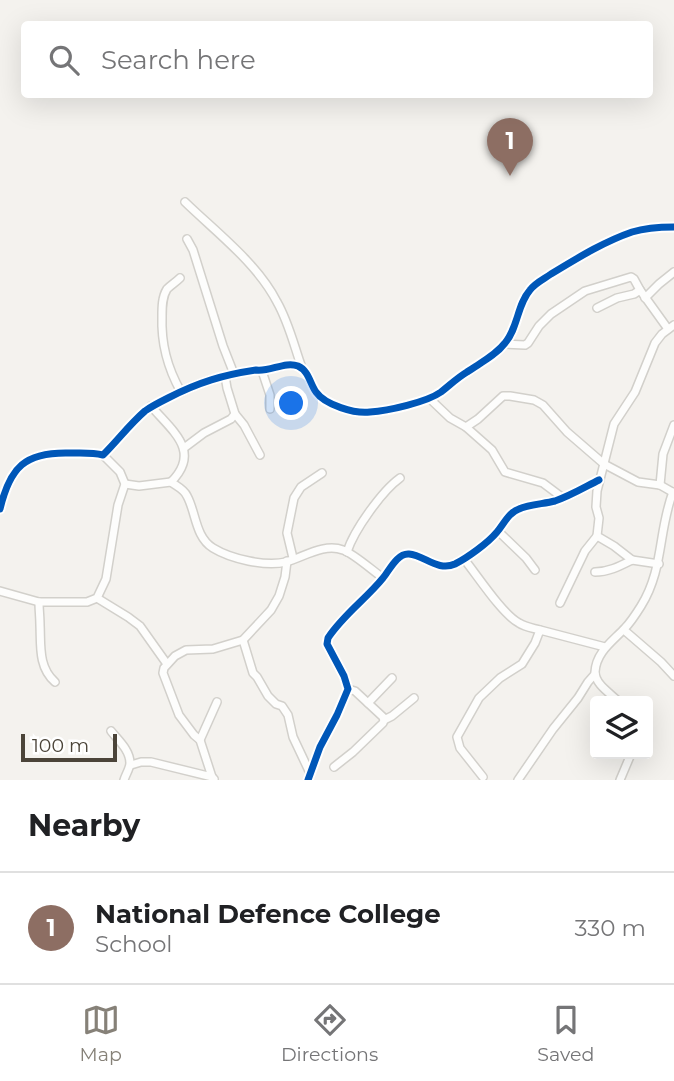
<!DOCTYPE html>
<html lang="en">
<head>
<meta charset="utf-8">
<style>
	body { margin:0; font-family:Montserrat,sans-serif; background:#f6f6f6; color:#202124 }
	.controls { position:absolute; right:21px; bottom:21px; display:grid; overflow:hidden; border-radius:7px; box-shadow:0 7px 28px #0002 }
	.controls button { width:63px; height:63px; display:grid; place-items:center; padding:0; border:0; border-bottom:2px solid #e0e0e0; background:#fff; color:#202124; font:35px sans-serif }
	.scale { position:absolute; left:21px; bottom:18px; width:96px; box-sizing:border-box; padding-left:7px; border:4px solid #4b4439; border-top:0; font-size:19px; line-height:24px; white-space:nowrap; color:#4b4439; -webkit-text-stroke:5px #fff; paint-order:stroke }
	.you { position:absolute; left:292px; top:404px; width:24px; height:24px; margin:-18px; border:5px solid #fff; border-radius:50%; background:#1a73e8; box-shadow:0 0 0 10px #1a73e833 }
	.badge { display:grid; place-items:center; width:46px; height:46px; border-radius:50%; background:#868178; color:#fff; font-size:23px; font-weight:700 }
	.pin { position:absolute; translate:-50% -58px; filter:drop-shadow(0 2px 4px #0008) }
	.pin::after { content:''; position:absolute; top:37px; width:24px; height:21px; background:inherit; clip-path:polygon(0 0,100% 0,50% 100%) }
	.list { margin:0; padding:0; list-style:none }
	h2 { display:flex; justify-content:space-between; align-items:center; height:91px; margin:0; padding:0 28px; font-size:30px }
	h2 small { font-size:23px; font-weight:400; color:#757577 }
	.list li { display:grid; grid-template-columns:46px 1fr auto; gap:21px; align-items:center; box-sizing:border-box; height:112px; padding:0 28px; border-top:2px solid #e0e0e0 }
	.list b { display:block; font-size:26px; white-space:nowrap }
	.list p { margin:0; font-size:23px; white-space:nowrap; color:#757577 }
	.list em { font-size:23px; font-style:normal; color:#757577 }
	.icon { flex:none; width:38px; height:38px; fill:none; stroke:currentColor; stroke-width:2; stroke-linecap:round; stroke-linejoin:round }
	.map { position:relative; flex:none; width:674px; height:780px; overflow:hidden }
	.search { position:absolute; background:#fff; box-shadow:0 7px 28px #0002; left:21px; right:21px; top:21px; height:77px; display:flex; align-items:center; gap:18px; box-sizing:border-box; padding:0 24px; border-radius:7px; color:#757577; font-size:26px }
	.sheet { height:203px; background:#fff }
	nav { display:flex; justify-content:space-around; align-items:center; box-sizing:border-box; height:98px; border-top:2px solid #e0e0e0; background:#fff; font-size:19px; color:#757577 }
	nav a { display:grid; justify-items:center; gap:4px }
	nav .on { color:#868178 }
	.map>svg:first-child { display:block }
	.lines { fill:none; stroke-linecap:round; stroke-linejoin:round }
	.minor-casing { stroke:#d2d0cb; stroke-width:10 }
	.minor { stroke:#fdfdfc; stroke-width:7 }
	.cycleway-casing { stroke:#fff; stroke-width:11 }
	.cycleway { stroke:#0057b8; stroke-width:7 }
</style>
</head>
<body>
<div class="map">
<svg width="674" height="780" viewBox="0 0 674 780">
	<rect width="100%" height="100%" fill="#f4f2ee"/>
	<g class="lines">
		<g class="minor-casing">
			<g id="minor">
				<path d="M185,202c31,30 72,61 92,100 12,21 17,44 25,66"/>
				<polyline points="187,239 193,250 223,346 234,374"/>
				<path d="M180,278c-4,4 -9,7 -13,11 -5,8 -5,18 -5,27 -1,28 5,51 19,76"/>
				<polyline points="645,298 659,284 674,272"/>
				<polyline points="597,308 617,298 634,294 640,290 668,329"/>
				<polyline points="505,344 525,345 528,343 539,326 551,314 585,291 631,277 634,279 640,290"/>
				<polyline points="262,371 270,395 270,409"/>
				<polyline points="429,398 450,418 466,427 478,419 503,396 510,396 534,400 543,405 567,432 604,464 638,482 660,485 674,493"/>
				<path d="M151,406c21,25 51,45 20,76"/>
				<polyline points="235,414 244,425 260,455"/>
				<polyline points="466,427 492,450 505,472 543,483 563,498"/>
				<polyline points="184,448 204,433 231,419 235,414 227,388 225,376"/>
				<path d="M125,484l14,2 32,-4c5,4 13,7 16,14 9,16 8,41 26,52 18,11 53,19 73,14 18,-5 38,-19 57,-12 10,3 30,21 40,28"/>
				<polyline points="660,485 663,454 674,425"/>
				<path d="M0,509c10,-42 25,-57 69,-56 11,0 23,-1 34,2 14,-14 27,-31 42,-44 7,-5 15,-9 23,-13 31,-16 55,-23 88,-28 14,2 29,-9 42,-4 11,5 12,18 18,26 9,13 39,22 54,20 18,-1 57,-10 71,-20 9,-7 16,-14 26,-20 13,-9 28,-16 38,-29 13,-15 12,-38 25,-53 5,-7 14,-11 21,-16 25,-15 52,-32 81,-42 13,-4 28,-5 42,-5"/>
				<polyline points="498,531 526,558 535,570"/>
				<path d="M347,552c7,-22 35,-61 53,-74"/>
				<polyline points="293,558 287,533 294,498 301,487 322,473"/>
				<path d="M464,559c13,16 38,55 55,64 6,4 14,5 21,7"/>
				<polyline points="659,564 632,560 614,546 597,536 599,518 596,507 597,491 614,424 635,392 655,343 662,334 674,325"/>
				<path d="M595,572c14,0 25,-6 37,-12"/>
				<polyline points="0,591 39,602 87,602 97,598 106,579 118,505 125,484 120,472 103,455"/>
				<polyline points="97,598 128,617 140,626 167,664"/>
				<path d="M39,602c0,8 1,15 1,23 1,20 -2,42 15,57"/>
				<polyline points="560,603 585,551 597,536"/>
				<polyline points="624,630 661,662 674,676"/>
				<polyline points="243,640 253,673 257,677 268,696 276,704 282,706 288,715 293,737 310,773"/>
				<path d="M618,701c-8,-8 -23,-17 -23,-29 1,-20 18,-31 30,-44 6,-6 11,-14 16,-22 23,-37 17,-75 32,-114"/>
				<polyline points="368,703 392,678"/>
				<polyline points="384,720 392,716 414,698"/>
				<path d="M111,731c7,9 19,19 19,32 0,5 -4,11 -6,17"/>
				<polyline points="200,740 217,702"/>
				<polyline points="131,765 141,762 151,762 212,777 214,779"/>
				<polyline points="334,767 353,752 383,723 384,720 383,717 355,691 348,689"/>
				<polyline points="212,777 200,740 194,735 179,715 163,673 164,668 175,656 186,650 213,649 243,640 271,610 279,596 285,577 287,561"/>
				<polyline points="483,777 460,748 457,737 479,698 500,678 522,664 535,643 540,630 605,647"/>
				<path d="M308,780l12,-33 17,-32 11,-26 -4,-13 -17,-32 1,-6c15,-23 38,-39 55,-60 6,-7 14,-25 26,-24 15,1 29,18 46,10 12,-6 33,-21 42,-32 7,-8 11,-19 22,-23 11,-5 25,-5 36,-8 15,-5 30,-14 44,-21"/>
				<polyline points="518,780 553,729 578,698 588,682 595,674"/>
				<polyline points="620,780 631,754"/>
			</g>
		</g>
		<use href="#minor" class="minor"/>
		<g class="cycleway-casing">
			<g id="cycleway">
				<path d="M0,509c10,-42 25,-57 69,-56 11,0 23,-1 34,2 14,-14 27,-31 42,-44 7,-5 15,-9 23,-13 31,-16 55,-23 88,-28 14,2 29,-9 42,-4 11,5 12,18 18,26 9,13 39,22 54,20 18,-1 57,-10 71,-20 9,-7 16,-14 26,-20 13,-9 28,-16 38,-29 13,-15 12,-38 25,-53 5,-7 14,-11 21,-16 25,-15 52,-32 81,-42 13,-4 28,-5 42,-5"/>
				<path d="M308,780l12,-33 17,-32 11,-26 -4,-13 -17,-32 1,-6c15,-23 38,-39 55,-60 6,-7 14,-25 26,-24 15,1 29,18 46,10 12,-6 33,-21 42,-32 7,-8 11,-19 22,-23 11,-5 25,-5 36,-8 15,-5 30,-14 44,-21"/>
			</g>
		</g>
		<use href="#cycleway" class="cycleway"/>
	</g>
</svg>
<div class="controls">
<button><svg class="icon" aria-label="layers" viewBox="0 0 24 24"><path d="M12 4l9 5-9 5-9-5zM3 14l9 5 9-5"/></svg></button>
</div>
<div class="scale">100 m</div>
<div class="you"></div>
<div class="pin badge" style="left:510px;top:176px;background:#8d6e63">1</div>
<div class="search"><svg class="icon" aria-label="search" viewBox="0 0 24 24"><circle cx="10" cy="10" r="6"/><path d="M15 15l6 6"/></svg>Search here</div>
</div>
<section class="sheet">
<h2>Nearby<small></small></h2>
<ul class="list">
<li><span class="badge" style="background:#8d6e63">1</span><div><b>National Defence College</b><p>School</p></div><em>330 m</em></li>
</ul>
</section>
<nav>
<a class="on"><svg class="icon" aria-label="map" viewBox="0 0 24 24"><path d="M3 6l6-2 6 2 6-2v14l-6 2-6-2-6 2zM9 4v14M15 6v14"/></svg>Map</a>
<a><svg class="icon" aria-label="directions" viewBox="0 0 24 24"><path d="M12 3l9 9-9 9-9-9zM9 14v-3h6M13 9l2 2-2 2"/></svg>Directions</a>
<a><svg class="icon" aria-label="saved" viewBox="0 0 24 24"><path d="M7 4h10v16l-5-4-5 4z"/></svg>Saved</a>
</nav>
</body>
</html>
